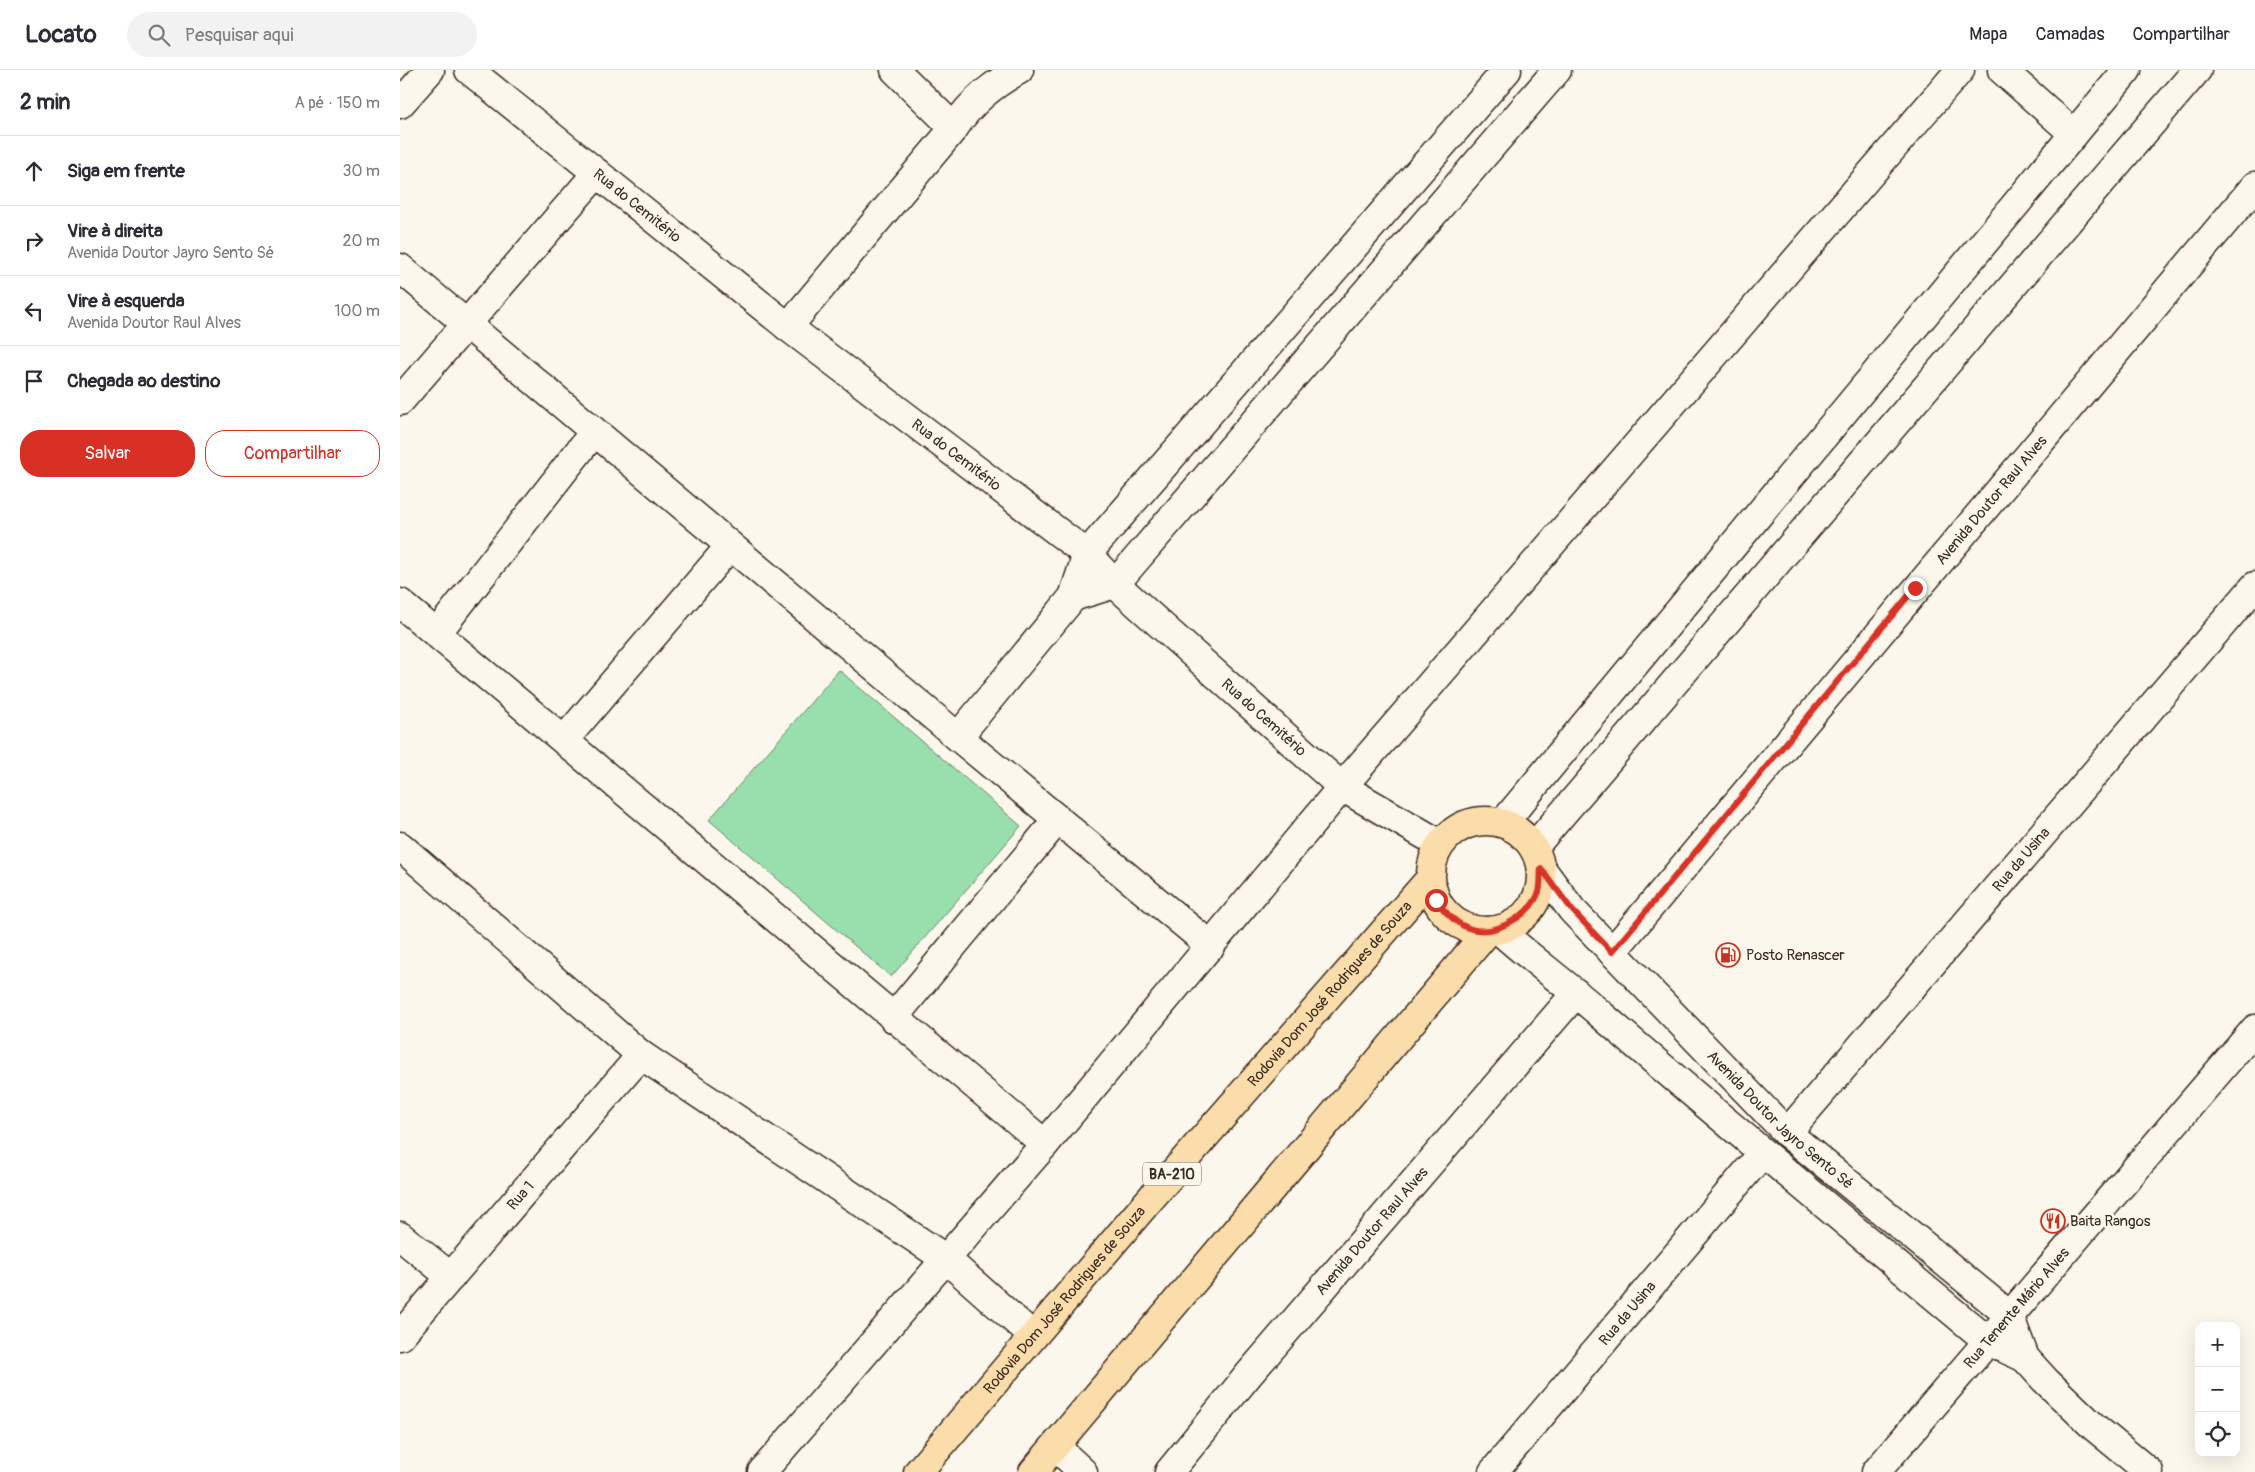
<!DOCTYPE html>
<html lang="pt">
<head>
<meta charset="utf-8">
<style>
	body { margin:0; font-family:Pangolin,sans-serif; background:#f2f2f3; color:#2b2b33 }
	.controls { position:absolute; right:15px; bottom:15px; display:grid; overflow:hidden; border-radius:10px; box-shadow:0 5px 20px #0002 }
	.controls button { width:45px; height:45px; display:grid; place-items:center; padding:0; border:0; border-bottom:1px solid #e1e1e2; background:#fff; color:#2b2b33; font:25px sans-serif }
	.stop { position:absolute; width:15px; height:15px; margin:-11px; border:4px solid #d93025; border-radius:50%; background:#fff }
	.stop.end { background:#d93025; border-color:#fff; box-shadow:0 1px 5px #0008 }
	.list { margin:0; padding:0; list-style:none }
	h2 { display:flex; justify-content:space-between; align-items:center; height:65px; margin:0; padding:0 20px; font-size:21px }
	h2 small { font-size:16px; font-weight:400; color:#7c7c81 }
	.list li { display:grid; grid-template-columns:32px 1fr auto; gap:15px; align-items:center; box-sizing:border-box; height:70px; padding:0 20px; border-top:1px solid #e1e1e2 }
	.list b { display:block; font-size:19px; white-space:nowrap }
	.list p { margin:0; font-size:16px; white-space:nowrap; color:#7c7c81 }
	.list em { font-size:16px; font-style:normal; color:#7c7c81 }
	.actions { display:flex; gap:10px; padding:15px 20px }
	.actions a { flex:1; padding:11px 0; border:1px solid #d93025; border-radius:20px; text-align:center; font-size:18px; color:#d93025 }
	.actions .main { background:#d93025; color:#fff }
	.icon { flex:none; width:28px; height:28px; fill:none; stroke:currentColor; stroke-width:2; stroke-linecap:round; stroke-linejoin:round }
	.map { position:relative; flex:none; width:1855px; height:1402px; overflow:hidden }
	header { display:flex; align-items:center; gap:30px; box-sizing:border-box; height:70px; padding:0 25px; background:#fff; border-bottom:1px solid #e1e1e2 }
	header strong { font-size:24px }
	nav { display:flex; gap:28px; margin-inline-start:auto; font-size:18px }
	.search { width:350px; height:45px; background:#f2f2f3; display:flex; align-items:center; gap:12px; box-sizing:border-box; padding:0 18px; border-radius:28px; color:#7c7c81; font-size:19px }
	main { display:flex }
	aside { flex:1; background:#fff }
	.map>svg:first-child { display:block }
	.green { fill:#99dfad; stroke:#6a8466 }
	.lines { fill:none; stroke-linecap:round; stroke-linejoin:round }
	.street-casing { stroke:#3b2a1e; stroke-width:31 }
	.secondary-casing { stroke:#3b2a1e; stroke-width:31 }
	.primary-casing { stroke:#3b2a1e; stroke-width:31 }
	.street { stroke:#fbf7ec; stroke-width:28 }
	.secondary { stroke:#fbf7ec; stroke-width:28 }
	.primary { stroke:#fbddab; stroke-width:28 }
	.route { stroke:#d93025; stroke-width:6 }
	.labels { text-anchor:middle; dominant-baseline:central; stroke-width:5; stroke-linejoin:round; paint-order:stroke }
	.shield { fill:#fbf7ec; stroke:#75685c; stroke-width:1 }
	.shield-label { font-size:14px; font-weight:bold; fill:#3b2a1e }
	.street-label { font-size:15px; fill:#3b2a1e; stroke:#fbf7ec }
	.poi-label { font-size:15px; fill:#3b2a1e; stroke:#fbf7ec; text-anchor:start }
</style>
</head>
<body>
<header>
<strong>Locato</strong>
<div class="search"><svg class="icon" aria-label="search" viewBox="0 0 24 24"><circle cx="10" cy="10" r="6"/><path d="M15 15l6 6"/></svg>Pesquisar aqui</div>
<nav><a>Mapa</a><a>Camadas</a><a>Compartilhar</a></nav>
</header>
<main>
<aside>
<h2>2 min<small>A pé · 150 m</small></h2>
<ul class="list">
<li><svg class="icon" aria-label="ahead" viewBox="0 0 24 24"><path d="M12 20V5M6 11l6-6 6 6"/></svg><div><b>Siga em frente</b></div><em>30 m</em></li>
<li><svg class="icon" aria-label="right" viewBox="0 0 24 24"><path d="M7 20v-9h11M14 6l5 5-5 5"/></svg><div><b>Vire à direita</b><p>Avenida Doutor Jayro Sento Sé</p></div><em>20 m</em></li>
<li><svg class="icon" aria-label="left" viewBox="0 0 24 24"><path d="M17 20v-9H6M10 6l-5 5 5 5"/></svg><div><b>Vire à esquerda</b><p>Avenida Doutor Raul Alves</p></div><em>100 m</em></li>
<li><svg class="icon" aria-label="arrive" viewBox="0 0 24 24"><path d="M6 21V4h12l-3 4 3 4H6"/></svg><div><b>Chegada ao destino</b></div></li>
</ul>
<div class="actions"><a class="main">Salvar</a><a>Compartilhar</a></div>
</aside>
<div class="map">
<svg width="1855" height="1402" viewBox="0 0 1855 1402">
	<rect width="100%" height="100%" fill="#fbf7ec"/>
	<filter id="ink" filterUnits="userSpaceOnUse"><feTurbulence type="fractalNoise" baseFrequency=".02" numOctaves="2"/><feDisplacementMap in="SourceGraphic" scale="10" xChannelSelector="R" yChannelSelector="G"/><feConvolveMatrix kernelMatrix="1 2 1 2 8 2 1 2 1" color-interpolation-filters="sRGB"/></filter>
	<g filter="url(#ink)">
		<polygon class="green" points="439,600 621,756 491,907 309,750"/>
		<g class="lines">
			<g class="street-casing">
				<g id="street">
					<polyline points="495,0 554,58"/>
					<polyline points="1602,0 1674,64"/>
					<polyline points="0,34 30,0"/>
					<polyline points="0,198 558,667 811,876"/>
					<path d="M388,257l166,-199c17,-26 38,-43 65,-58"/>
					<polyline points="0,331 197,103"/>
					<polyline points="673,527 715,514 1157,0"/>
					<path d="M0,533c216,179 429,362 645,541"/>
					<polyline points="37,563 194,362"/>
					<polyline points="558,667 673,527 687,484 1107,0"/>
					<polyline points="165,669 330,476"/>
					<polyline points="0,776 241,985 546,1189 633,1266"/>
					<path id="s1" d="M1212,882l643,-766"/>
					<polyline points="493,948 658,749"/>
					<path id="s2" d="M1387,1063l468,-547"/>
					<polyline points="0,1166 51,1207"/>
					<path id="s3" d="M0,1266l241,-281"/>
					<polyline points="656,1377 683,1402"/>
					<polyline points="362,1402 645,1074 942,717 1560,0"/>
					<path id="s4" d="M769,1402l81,-99 326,-380"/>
					<path id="s5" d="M1093,1402l269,-318"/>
					<path id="s6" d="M1476,1402l379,-443"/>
				</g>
			</g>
			<g class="secondary-casing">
				<g id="secondary">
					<path id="s7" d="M69,0l319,257 299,227 28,30 227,203 98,57"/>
					<polyline points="1104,752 1727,0"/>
					<polyline points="1134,777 1797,0"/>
					<path id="s8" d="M1141,798l31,42 215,223 222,182 16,43 20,22 48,46 56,46"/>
					<path d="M1099,860c32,29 66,53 99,82 128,111 259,220 390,329l37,17"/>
				</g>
			</g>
			<g class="primary-casing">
				<g id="primary">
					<circle cx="1086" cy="806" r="55"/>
					<path id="s9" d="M518,1402l227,-267 285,-326"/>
					<polyline points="633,1402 1088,861"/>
				</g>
			</g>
			<use href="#street" class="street"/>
			<use href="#secondary" class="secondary"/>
			<use href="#primary" class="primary"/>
		</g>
	</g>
	<g class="lines" filter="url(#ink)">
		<path class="route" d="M1036,830c21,29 45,41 78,20 12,-7 20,-15 25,-28 2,-7 1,-16 2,-24l31,42 40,42 303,-364"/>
	</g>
	<defs>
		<g id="fuel-ring" transform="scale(1.25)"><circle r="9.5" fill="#fbf7ec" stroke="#c8321e" stroke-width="1.5"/><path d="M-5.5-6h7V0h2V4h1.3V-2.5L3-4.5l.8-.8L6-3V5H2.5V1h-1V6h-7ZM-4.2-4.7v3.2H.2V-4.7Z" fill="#c8321e"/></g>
		<g id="restaurant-ring" transform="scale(1.25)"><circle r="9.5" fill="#fbf7ec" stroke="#c8321e" stroke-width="1.5"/><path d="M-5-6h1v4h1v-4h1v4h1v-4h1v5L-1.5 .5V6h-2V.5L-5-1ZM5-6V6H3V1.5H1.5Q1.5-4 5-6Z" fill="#c8321e"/></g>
	</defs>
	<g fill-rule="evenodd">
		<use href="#fuel-ring" x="1328" y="885"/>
		<use href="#restaurant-ring" x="1653" y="1151"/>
	</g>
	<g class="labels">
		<rect class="shield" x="743" y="1092.5" width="58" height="23" rx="4"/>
		<g class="shield-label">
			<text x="772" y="1104">BA-210</text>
		</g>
		<g class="street-label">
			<text stroke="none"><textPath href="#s7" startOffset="216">Rua do Cemitério</textPath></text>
			<text stroke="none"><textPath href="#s7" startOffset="621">Rua do Cemitério</textPath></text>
			<text stroke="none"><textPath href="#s1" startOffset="590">Avenida Doutor Raul Alves</textPath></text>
			<text stroke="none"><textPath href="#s7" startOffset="1026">Rua do Cemitério</textPath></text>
			<text stroke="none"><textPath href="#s2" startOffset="360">Rua da Usina</textPath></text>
			<text stroke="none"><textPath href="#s9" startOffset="631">Rodovia Dom José Rodrigues de Souza</textPath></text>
			<text stroke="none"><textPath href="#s8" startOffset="348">Avenida Doutor Jayro Sento Sé</textPath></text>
			<text stroke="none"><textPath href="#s3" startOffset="185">Rua 1</textPath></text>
			<text stroke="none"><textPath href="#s4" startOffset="315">Avenida Doutor Raul Alves</textPath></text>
			<text stroke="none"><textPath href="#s9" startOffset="226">Rodovia Dom José Rodrigues de Souza</textPath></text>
			<text stroke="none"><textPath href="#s6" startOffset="216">Rua Tenente Mário Alves</textPath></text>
			<text stroke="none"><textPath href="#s5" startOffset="208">Rua da Usina</textPath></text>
		</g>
		<g class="poi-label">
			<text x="1346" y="885">Posto Renascer</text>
			<text x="1670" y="1151">Baita Rangos</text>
		</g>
	</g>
</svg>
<div class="controls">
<button>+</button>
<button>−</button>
<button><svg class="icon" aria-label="locate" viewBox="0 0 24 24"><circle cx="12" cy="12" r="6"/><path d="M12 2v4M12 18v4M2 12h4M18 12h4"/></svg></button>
</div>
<div class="stop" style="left:1036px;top:830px"></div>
<div class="stop end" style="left:1515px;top:518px"></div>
</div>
</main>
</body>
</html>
